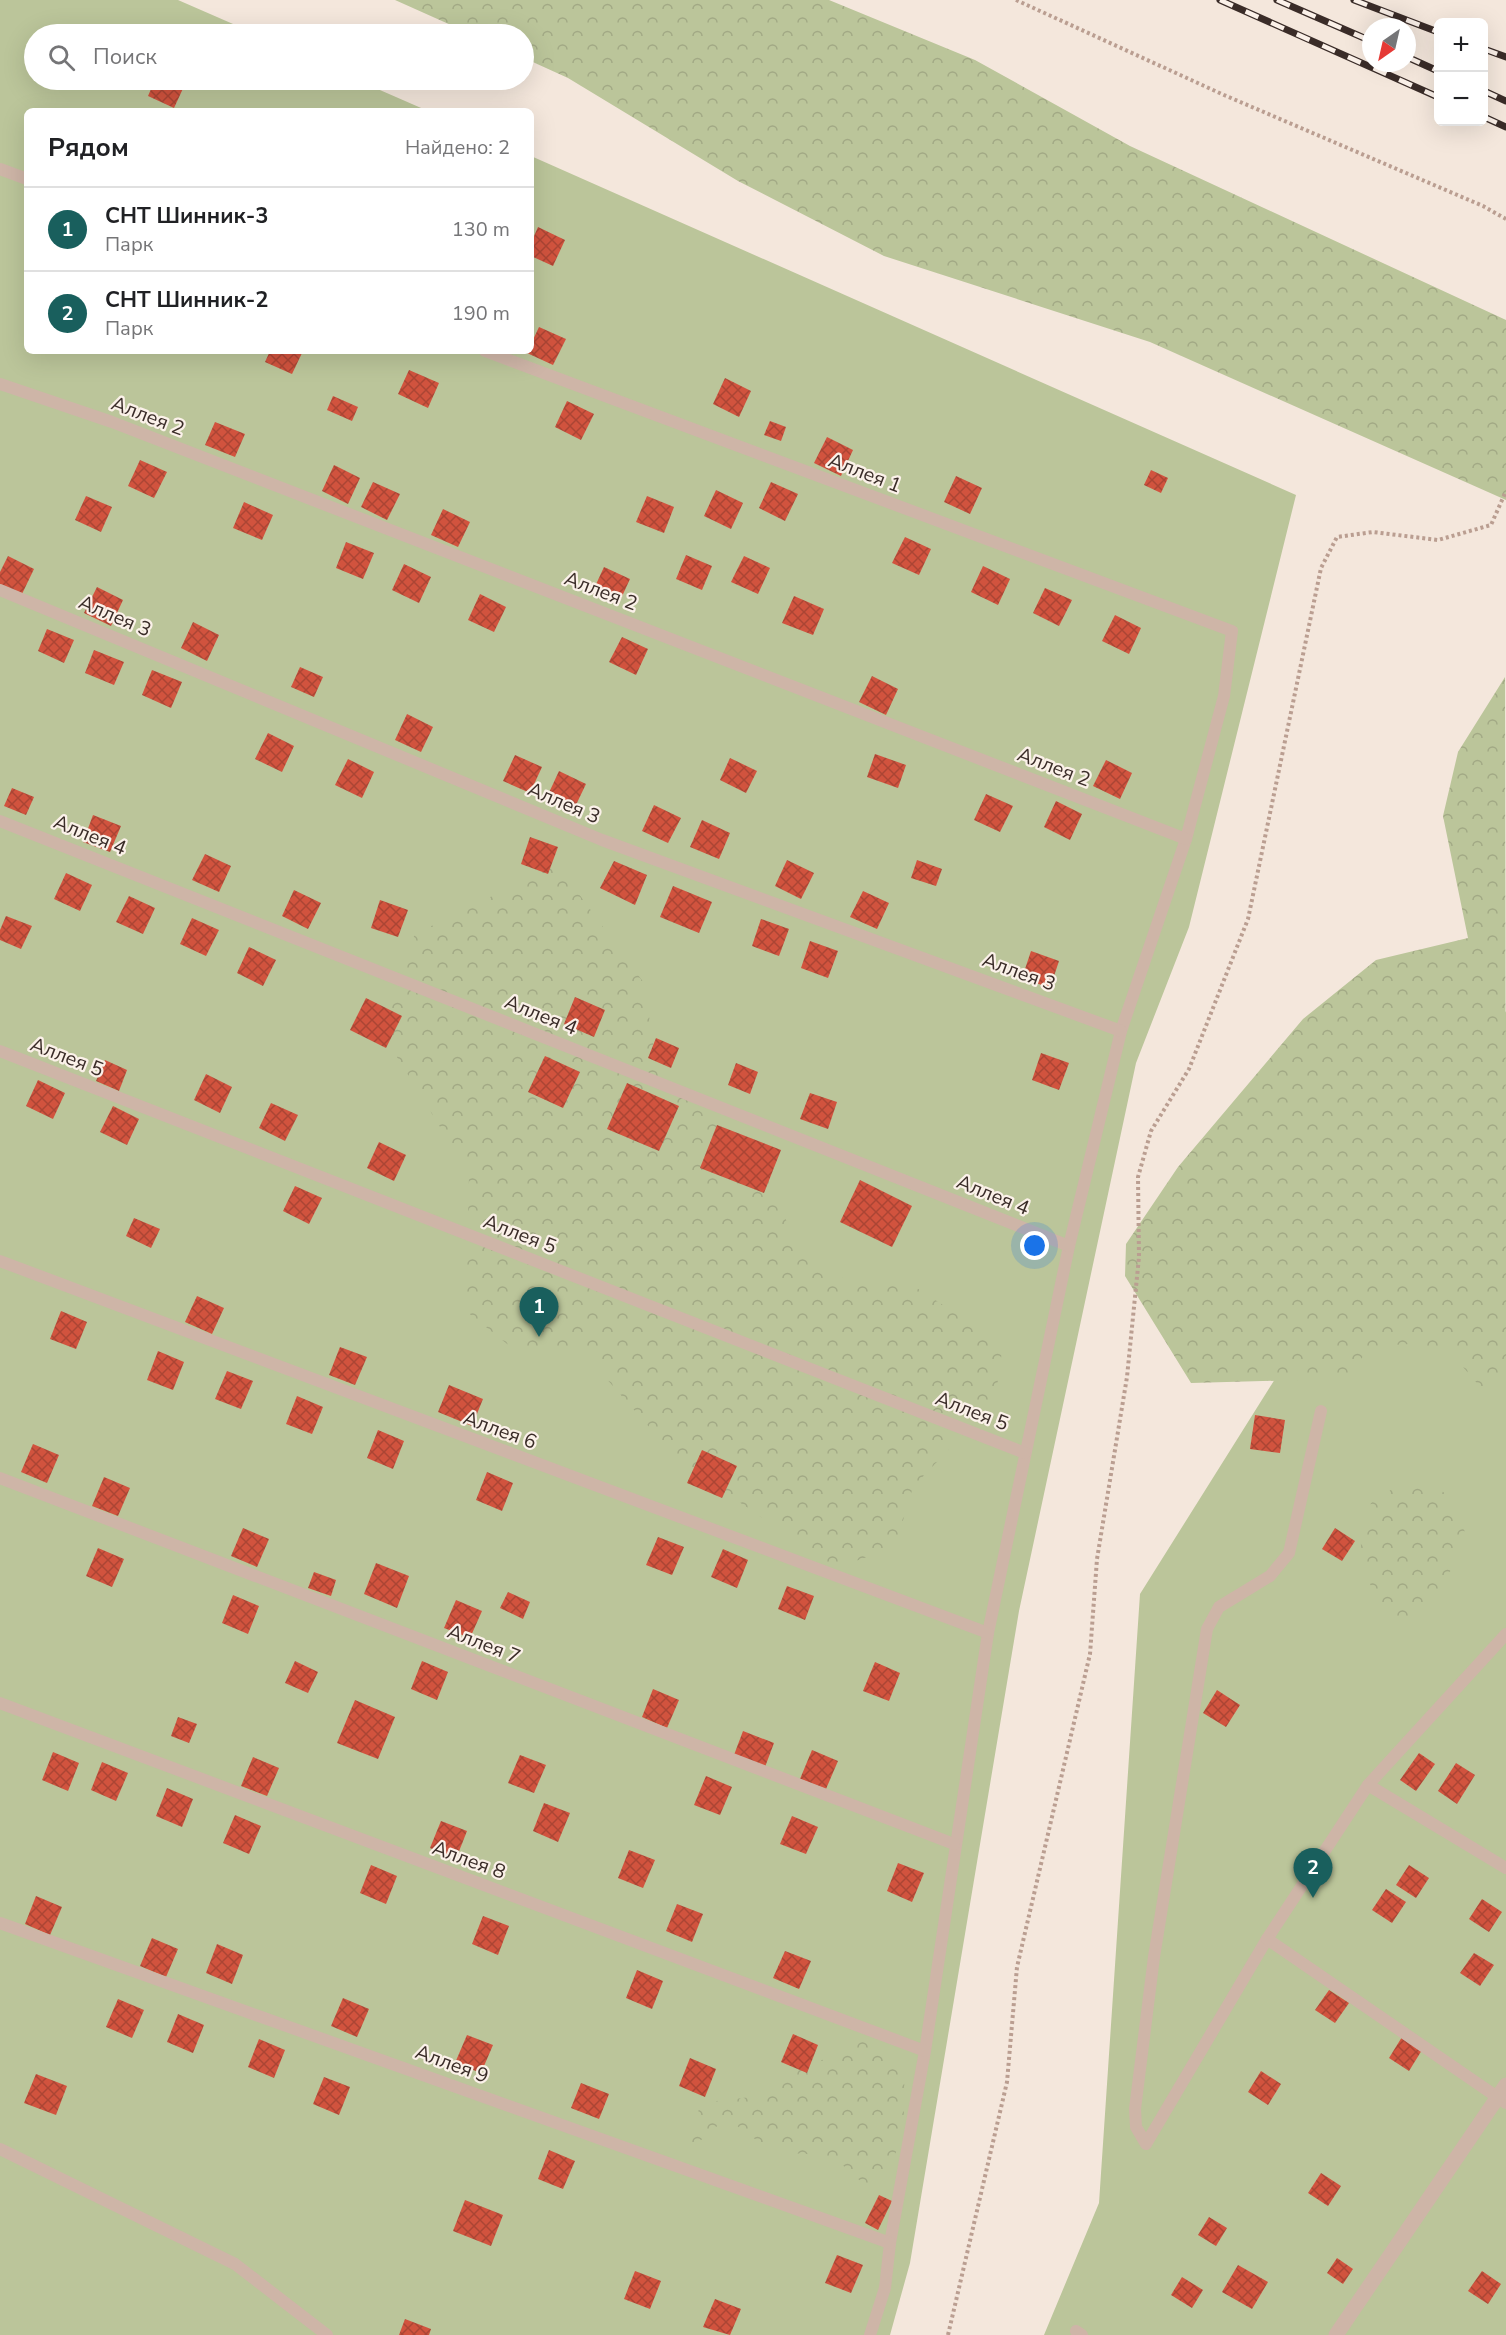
<!DOCTYPE html>
<html lang="ru">
<head>
<meta charset="utf-8">
<style>
	body { margin:0; font-family:"Nunito Sans",sans-serif; background:#f6f6f6; color:#202124 }
	.controls { position:absolute; right:18px; top:18px; display:grid; overflow:hidden; border-radius:9px; box-shadow:0 6px 24px #0002 }
	.controls button { width:54px; height:54px; display:grid; place-items:center; padding:0; border:0; border-bottom:2px solid #e0e0e0; background:#fff; color:#202124; font:30px sans-serif }
	.compass { position:absolute; left:1362px; top:18px; width:54px; height:54px; border-radius:50%; background:#fff; box-shadow:0 6px 24px #0002; rotate:214deg }
	.you { position:absolute; left:1035px; top:1246px; width:21px; height:21px; margin:-15px; border:4px solid #fff; border-radius:50%; background:#1a73e8; box-shadow:0 0 0 9px #1a73e833 }
	.badge { display:grid; place-items:center; width:39px; height:39px; border-radius:50%; background:#195f5d; color:#fff; font-size:20px; font-weight:700 }
	.pin { position:absolute; translate:-50% -50px; filter:drop-shadow(0 2px 3px #0008) }
	.pin::after { content:''; position:absolute; top:32px; width:21px; height:18px; background:inherit; clip-path:polygon(0 0,100% 0,50% 100%) }
	.list { margin:0; padding:0; list-style:none }
	h2 { display:flex; justify-content:space-between; align-items:center; height:78px; margin:0; padding:0 24px; font-size:26px }
	h2 small { font-size:20px; font-weight:400; color:#757577 }
	.list li { display:grid; grid-template-columns:39px 1fr auto; gap:18px; align-items:center; box-sizing:border-box; height:84px; padding:0 24px; border-top:2px solid #e0e0e0 }
	.list b { display:block; font-size:22px; white-space:nowrap }
	.list p { margin:0; font-size:20px; white-space:nowrap; color:#757577 }
	.list em { font-size:20px; font-style:normal; color:#757577 }
	.icon { flex:none; width:33px; height:33px; fill:none; stroke:currentColor; stroke-width:2; stroke-linecap:round; stroke-linejoin:round }
	.map { position:relative; flex:none; width:1506px; height:2335px; overflow:hidden }
	.search { position:absolute; background:#fff; box-shadow:0 6px 24px #0002; left:24px; top:24px; width:510px; height:66px; display:flex; align-items:center; gap:15px; box-sizing:border-box; padding:0 21px; border-radius:33px; color:#757577; font-size:22px }
	.panel { position:absolute; background:#fff; box-shadow:0 6px 24px #0002; left:24px; top:108px; width:510px; height:246px; border-radius:9px }
	.map>svg:first-child { display:block }
	.green { fill:#bbc59a }
	.forest { fill:url(#forest-crowns) }
	.building { fill:url(#building-cross-hatch) }
	.lines { fill:none; stroke-linecap:round; stroke-linejoin:round }
	.path { stroke:#ba9e91; stroke-width:4; stroke-dasharray:3 3; stroke-linecap:butt }
	.service { stroke:#ceb5a7; stroke-width:12 }
	.minor { stroke:#ceb5a7; stroke-width:15 }
	.rail-casing { stroke:#3a2c28; stroke-width:7 }
	.rail { stroke:#fbf1e9; stroke-width:4.5; stroke-dasharray:14; stroke-linecap:butt }
	.labels { text-anchor:middle; dominant-baseline:central; stroke-width:4.5; stroke-linejoin:round; paint-order:stroke }
	.street-label { font-size:20px; fill:#3a2c28; stroke:#fbf1e9 }
</style>
</head>
<body>
<div class="map">
<svg width="1506" height="2335" viewBox="0 0 1506 2335">
	<defs>
		<pattern id="forest-crowns" width="20" height="18" patternUnits="userSpaceOnUse" patternTransform="scale(1.5)"><rect width="20" height="18" fill="#bbc59a"/><path d="M2 6a3 3 0 1 1 6 0M12 15a3 3 0 1 1 6 0" fill="none" stroke="#a2a985"/></pattern>
		<pattern id="building-cross-hatch" width="8" height="8" patternUnits="userSpaceOnUse" patternTransform="scale(1.5)"><rect width="8" height="8" fill="#d1533e"/><path d="M0 0l8 8M0 8l8-8" fill="none" stroke="#ab4534"/></pattern>
	</defs>
	<rect width="100%" height="100%" fill="#f4e7dc"/>
	<g class="green">
		<polygon points="0,0 178,0 256,34 34,34 34,80 357,80 428,111 27,111 27,351 531,351 531,156 1296,495 1189,927 1136,1063 1019,1611 910,2263 890,2335 0,2335"/>
		<polygon points="1506,1011 1506,2335 1044,2335 1099,2203 1140,1594"/>
	</g>
	<g class="forest">
		<polygon points="395,0 829,0 975,60 1130,146 1506,320 1506,500 1150,342 884,256 738,181 568,78 524,58 524,34 471,34"/>
		<polygon points="1505,677 1506,1378 1482,1389 1451,1353 1411,1344 1373,1346 1342,1379 1191,1383 1125,1276 1126,1244 1178,1167 1303,1019 1376,960 1468,938 1443,816 1458,752"/>
		<polygon points="557,864 644,983 658,1075 717,1125 754,1148 799,1249 847,1281 906,1281 1003,1344 995,1401 913,1487 895,1547 836,1568 679,1461 582,1351 517,1352 466,1311 469,1174 376,1023 415,934"/>
		<polygon points="1421,1481 1449,1495 1465,1532 1448,1577 1416,1621 1387,1618 1363,1570 1360,1533 1371,1503 1400,1484"/>
		<path d="M864,2039l36,20c11,38 2,92 -18,126l-15,2 -29,-26 -31,-7 -19,-1 -29,-11 -30,-22c-14,3 -20,18 -35,24l-4,-5 9,-30 9,-7 60,-7 13,-26 37,-7z"/>
	</g>
	<g class="building">
		<polygon points="155,80 180,80 186,82 174,108 148,96"/>
		<polygon points="538,227 565,240 553,266 531,256 531,243"/>
		<polygon points="539,327 566,339 553,365 527,353 531,351 531,344"/>
		<polygon points="270,351 303,351 292,374 265,362"/>
		<polygon points="409,370 439,383 428,408 398,394"/>
		<polygon points="725,378 751,391 739,417 713,404"/>
		<polygon points="333,396 358,407 352,421 327,410"/>
		<polygon points="567,401 594,414 581,440 555,427"/>
		<polygon points="770,421 786,427 781,441 764,435"/>
		<polygon points="215,422 245,434 235,457 205,445"/>
		<polygon points="827,437 853,450 841,476 814,463"/>
		<polygon points="140,460 167,472 154,498 128,486"/>
		<polygon points="334,465 360,478 348,504 322,491"/>
		<polygon points="1151,470 1168,478 1161,493 1144,485"/>
		<polygon points="956,476 982,488 970,514 944,502"/>
		<polygon points="373,482 400,494 387,520 361,507"/>
		<polygon points="771,482 798,494 785,521 759,508"/>
		<polygon points="716,490 743,503 731,529 704,516"/>
		<polygon points="86,496 112,507 101,532 75,520"/>
		<polygon points="647,496 674,507 664,533 636,522"/>
		<polygon points="244,502 273,515 262,540 233,528"/>
		<polygon points="443,509 470,522 458,547 431,535"/>
		<polygon points="905,537 931,549 919,575 892,563"/>
		<polygon points="346,542 374,553 363,579 336,568"/>
		<polygon points="686,555 712,566 702,590 676,579"/>
		<polygon points="8,556 34,569 22,594 0,584 0,572"/>
		<polygon points="744,556 770,568 758,594 731,582"/>
		<polygon points="404,564 431,577 419,603 392,590"/>
		<polygon points="983,566 1010,579 998,605 971,592"/>
		<polygon points="604,567 630,579 618,605 592,593"/>
		<polygon points="97,587 123,600 111,626 84,613"/>
		<polygon points="1045,588 1072,600 1059,626 1033,613"/>
		<polygon points="480,594 506,607 494,632 468,620"/>
		<polygon points="794,596 824,609 813,635 782,623"/>
		<polygon points="1115,615 1141,628 1129,654 1102,641"/>
		<polygon points="193,622 219,635 207,661 181,648"/>
		<polygon points="47,629 74,640 64,663 38,651"/>
		<polygon points="622,637 648,649 636,675 609,662"/>
		<polygon points="94,650 124,662 114,685 85,673"/>
		<polygon points="300,667 323,677 314,697 291,687"/>
		<polygon points="152,670 182,682 171,708 142,695"/>
		<polygon points="872,676 898,689 886,715 859,702"/>
		<polygon points="407,714 433,727 421,752 395,740"/>
		<polygon points="268,733 294,746 282,772 255,759"/>
		<polygon points="875,754 906,765 898,788 867,777"/>
		<polygon points="515,755 542,767 530,793 503,781"/>
		<polygon points="730,758 757,771 746,793 720,780"/>
		<polygon points="348,759 374,772 362,798 335,785"/>
		<polygon points="1106,760 1132,773 1120,799 1093,786"/>
		<polygon points="559,771 586,784 574,809 547,797"/>
		<polygon points="12,788 34,797 26,815 4,806"/>
		<polygon points="986,794 1013,806 1000,832 974,820"/>
		<polygon points="1056,801 1082,814 1070,840 1044,827"/>
		<polygon points="654,805 681,818 668,843 642,831"/>
		<polygon points="93,815 121,826 110,852 83,842"/>
		<polygon points="702,820 730,833 719,859 690,847"/>
		<polygon points="530,837 558,847 548,874 521,864"/>
		<polygon points="205,854 231,866 219,892 192,880"/>
		<polygon points="787,860 814,873 801,899 775,886"/>
		<polygon points="917,860 942,869 936,886 911,878"/>
		<polygon points="614,861 647,875 635,905 600,888"/>
		<polygon points="66,873 92,885 80,911 54,899"/>
		<polygon points="673,886 712,902 699,933 660,917"/>
		<polygon points="294,890 321,903 308,929 282,916"/>
		<polygon points="863,891 889,903 877,929 850,917"/>
		<polygon points="129,896 155,908 143,934 116,922"/>
		<polygon points="380,900 408,910 398,937 371,928"/>
		<polygon points="6,916 32,926 21,949 0,940 0,930"/>
		<polygon points="192,918 219,930 206,956 180,944"/>
		<polygon points="761,919 789,929 779,956 752,946"/>
		<polygon points="810,941 838,951 828,978 801,968"/>
		<polygon points="249,947 276,960 263,986 237,973"/>
		<polygon points="1031,951 1059,961 1050,988 1022,978"/>
		<polygon points="575,997 605,1010 594,1037 564,1024"/>
		<polygon points="366,998 402,1016 386,1048 350,1030"/>
		<polygon points="656,1038 679,1048 671,1068 648,1058"/>
		<polygon points="1041,1053 1069,1063 1059,1090 1032,1080"/>
		<polygon points="545,1056 580,1072 563,1108 528,1092"/>
		<polygon points="105,1060 127,1070 119,1091 96,1081"/>
		<polygon points="736,1063 758,1072 750,1094 728,1085"/>
		<polygon points="206,1074 232,1087 220,1113 194,1100"/>
		<polygon points="38,1080 65,1093 53,1119 26,1106"/>
		<polygon points="627,1083 679,1106 659,1151 607,1129"/>
		<polygon points="810,1093 837,1102 828,1129 800,1119"/>
		<polygon points="271,1103 298,1115 285,1141 259,1128"/>
		<polygon points="113,1106 139,1119 127,1145 100,1132"/>
		<polygon points="717,1125 781,1150 764,1193 700,1168"/>
		<polygon points="379,1142 406,1155 394,1181 367,1168"/>
		<polygon points="860,1180 912,1206 892,1247 840,1222"/>
		<polygon points="295,1186 322,1198 309,1224 283,1211"/>
		<polygon points="134,1218 160,1229 151,1248 126,1236"/>
		<polygon points="197,1296 224,1308 212,1334 185,1322"/>
		<polygon points="61,1311 87,1322 76,1349 50,1339"/>
		<polygon points="340,1347 367,1357 355,1385 329,1375"/>
		<polygon points="158,1351 184,1362 173,1390 147,1380"/>
		<polygon points="227,1371 253,1381 241,1409 215,1399"/>
		<polygon points="449,1385 483,1399 472,1426 438,1412"/>
		<polygon points="297,1396 323,1407 312,1434 286,1424"/>
		<polygon points="1255,1415 1285,1420 1280,1453 1250,1449"/>
		<polygon points="378,1430 404,1441 393,1469 367,1458"/>
		<polygon points="33,1444 59,1455 47,1483 21,1472"/>
		<polygon points="702,1450 737,1466 722,1498 687,1483"/>
		<polygon points="487,1472 513,1483 502,1511 476,1500"/>
		<polygon points="104,1477 130,1488 118,1516 92,1506"/>
		<polygon points="243,1528 269,1539 257,1567 231,1556"/>
		<polygon points="1335,1528 1355,1541 1342,1561 1322,1549"/>
		<polygon points="658,1537 684,1547 672,1575 646,1565"/>
		<polygon points="98,1548 124,1559 112,1587 86,1576"/>
		<polygon points="723,1549 748,1560 737,1588 711,1577"/>
		<polygon points="376,1563 409,1576 397,1608 364,1594"/>
		<polygon points="314,1572 336,1580 331,1596 308,1588"/>
		<polygon points="787,1586 814,1596 805,1620 778,1609"/>
		<polygon points="508,1592 530,1602 523,1619 500,1608"/>
		<polygon points="233,1595 259,1606 248,1634 222,1623"/>
		<polygon points="456,1600 482,1611 470,1638 444,1628"/>
		<polygon points="295,1661 318,1672 308,1693 285,1683"/>
		<polygon points="422,1661 448,1672 437,1700 411,1689"/>
		<polygon points="875,1662 900,1673 889,1701 863,1691"/>
		<polygon points="653,1689 679,1700 667,1728 642,1717"/>
		<polygon points="1217,1690 1240,1705 1226,1727 1203,1713"/>
		<polygon points="355,1700 395,1717 378,1759 337,1743"/>
		<polygon points="178,1717 197,1724 189,1743 171,1736"/>
		<polygon points="743,1731 774,1743 765,1767 734,1755"/>
		<polygon points="812,1750 838,1761 826,1789 800,1779"/>
		<polygon points="53,1752 79,1763 68,1791 42,1780"/>
		<polygon points="1419,1753 1435,1764 1416,1791 1400,1780"/>
		<polygon points="520,1755 546,1765 534,1793 508,1783"/>
		<polygon points="253,1757 279,1768 267,1796 241,1786"/>
		<polygon points="102,1762 128,1773 116,1801 91,1790"/>
		<polygon points="1456,1763 1475,1775 1457,1804 1438,1791"/>
		<polygon points="706,1776 732,1787 720,1815 694,1805"/>
		<polygon points="167,1788 193,1799 182,1827 156,1816"/>
		<polygon points="544,1803 570,1813 558,1842 533,1831"/>
		<polygon points="235,1815 261,1826 249,1854 223,1843"/>
		<polygon points="792,1816 818,1827 806,1854 780,1844"/>
		<polygon points="441,1821 467,1831 456,1859 430,1848"/>
		<polygon points="629,1850 655,1860 643,1888 618,1878"/>
		<polygon points="898,1863 924,1873 912,1902 887,1891"/>
		<polygon points="371,1865 397,1876 386,1904 360,1893"/>
		<polygon points="1409,1865 1429,1878 1416,1898 1396,1885"/>
		<polygon points="1386,1889 1406,1902 1392,1923 1372,1910"/>
		<polygon points="36,1896 62,1907 50,1935 25,1924"/>
		<polygon points="1482,1899 1502,1912 1489,1932 1469,1919"/>
		<polygon points="677,1904 703,1914 692,1942 666,1931"/>
		<polygon points="483,1916 509,1926 498,1955 472,1944"/>
		<polygon points="152,1938 178,1949 166,1977 140,1966"/>
		<polygon points="217,1944 243,1955 232,1984 206,1973"/>
		<polygon points="785,1951 811,1961 799,1989 773,1978"/>
		<polygon points="1474,1953 1494,1965 1480,1986 1460,1973"/>
		<polygon points="637,1970 663,1981 652,2009 626,1998"/>
		<polygon points="1329,1990 1349,2003 1335,2023 1315,2010"/>
		<polygon points="343,1998 369,2009 357,2037 331,2026"/>
		<polygon points="118,1999 144,2010 132,2038 106,2027"/>
		<polygon points="178,2014 204,2025 193,2053 167,2042"/>
		<polygon points="793,2034 818,2045 807,2073 781,2062"/>
		<polygon points="467,2035 493,2045 481,2073 455,2063"/>
		<polygon points="1402,2037 1422,2050 1409,2071 1389,2058"/>
		<polygon points="259,2039 285,2050 274,2078 248,2067"/>
		<polygon points="690,2058 716,2069 705,2097 679,2086"/>
		<polygon points="1261,2071 1281,2084 1268,2105 1248,2092"/>
		<polygon points="36,2074 67,2086 56,2115 24,2103"/>
		<polygon points="324,2077 350,2087 339,2115 313,2104"/>
		<polygon points="581,2083 609,2094 599,2119 571,2108"/>
		<polygon points="549,2150 575,2161 563,2189 538,2179"/>
		<polygon points="1321,2173 1341,2186 1328,2206 1308,2193"/>
		<polygon points="879,2195 892,2201 878,2230 865,2223"/>
		<polygon points="465,2200 503,2215 491,2246 453,2231"/>
		<polygon points="1209,2217 1227,2228 1216,2246 1198,2235"/>
		<polygon points="837,2255 863,2265 851,2293 825,2283"/>
		<polygon points="1337,2258 1353,2269 1343,2284 1327,2273"/>
		<polygon points="1238,2265 1268,2282 1252,2309 1222,2292"/>
		<polygon points="635,2271 661,2281 650,2309 624,2299"/>
		<polygon points="1482,2271 1501,2284 1488,2304 1468,2291"/>
		<polygon points="1182,2277 1203,2290 1192,2308 1171,2295"/>
		<polygon points="715,2299 741,2309 730,2335 703,2327"/>
		<polygon points="405,2319 431,2329 429,2335 399,2335"/>
	</g>
	<g class="lines">
		<g class="path">
			<polyline points="1016,0 1224,95 1483,206 1506,219"/>
			<polyline points="948,2335 1007,2082 1017,1967 1090,1654 1097,1559 1127,1377 1139,1257 1138,1177 1151,1131 1189,1069 1248,919 1321,568 1337,537 1373,532 1438,540 1491,525 1506,491"/>
		</g>
		<g class="service">
			<polyline points="0,169 27,179"/>
			<polyline points="485,351 1232,631 1224,696 1186,839 1121,1031 1069,1246 988,1633 925,2051 890,2243 885,2288 870,2335"/>
			<polyline points="0,384 112,422 1186,839"/>
			<polyline points="0,590 602,840 1121,1031"/>
			<polyline points="0,821 1069,1246"/>
			<polyline points="0,1051 1025,1453"/>
			<polyline points="0,1261 988,1633"/>
			<polyline points="1321,1411 1289,1553 1270,1576 1219,1607 1207,1629 1154,1957 1135,2109 1136,2127 1146,2144 1267,1939 1368,1785 1506,1634"/>
			<polyline points="0,1478 954,1844"/>
			<polyline points="0,1703 925,2051"/>
			<polyline points="1368,1785 1506,1868"/>
			<polyline points="0,1923 890,2243"/>
			<polyline points="1267,1939 1506,2103"/>
			<polyline points="0,2149 235,2264 327,2335"/>
			<polyline points="1076,2331 1082,2335"/>
		</g>
		<polyline class="minor" points="1336,2335 1506,2085"/>
		<g class="rail-casing">
			<g id="rail">
				<polyline points="1220,0 1438,97"/>
				<polyline points="1277,0 1371,41"/>
				<polyline points="1354,0 1438,32"/>
				<polyline points="1484,49 1506,57"/>
				<polyline points="1407,57 1438,71"/>
				<polyline points="1484,91 1506,101"/>
				<polyline points="1484,117 1506,127"/>
			</g>
		</g>
		<use href="#rail" class="rail"/>
	</g>
	<g class="labels">
		<g class="street-label">
			<text transform="translate(148 416) rotate(21)">Аллея 2</text>
			<text transform="translate(865 473) rotate(21)">Аллея 1</text>
			<text transform="translate(601 591) rotate(21)">Аллея 2</text>
			<text transform="translate(115 616) rotate(23)">Аллея 3</text>
			<text transform="translate(1054 767) rotate(21)">Аллея 2</text>
			<text transform="translate(564 803) rotate(23)">Аллея 3</text>
			<text transform="translate(90 835) rotate(22)">Аллея 4</text>
			<text transform="translate(1019 972) rotate(20)">Аллея 3</text>
			<text transform="translate(541 1015) rotate(22)">Аллея 4</text>
			<text transform="translate(67 1057) rotate(21)">Аллея 5</text>
			<text transform="translate(993 1195) rotate(22)">Аллея 4</text>
			<text transform="translate(520 1234) rotate(21)">Аллея 5</text>
			<text transform="translate(972 1411) rotate(21)">Аллея 5</text>
			<text transform="translate(500 1430) rotate(20)">Аллея 6</text>
			<text transform="translate(484 1644) rotate(21)">Аллея 7</text>
			<text transform="translate(469 1860) rotate(20)">Аллея 8</text>
			<text transform="translate(452 2064) rotate(20)">Аллея 9</text>
		</g>
	</g>
</svg>
<div class="controls">
<button>+</button>
<button>−</button>
</div>
<svg class="compass" viewBox="-18 -18 36 36"><path d="M0-13l5 13h-10z" fill="#e53935"/><path d="M0 13l5-13h-10z" fill="#757577"/></svg>
<div class="you"></div>
<div class="pin badge" style="left:539px;top:1337px">1</div>
<div class="pin badge" style="left:1313px;top:1898px">2</div>
<div class="search"><svg class="icon" aria-label="search" viewBox="0 0 24 24"><circle cx="10" cy="10" r="6"/><path d="M15 15l6 6"/></svg>Поиск</div>
<section class="panel">
<h2>Рядом<small>Найдено: 2</small></h2>
<ul class="list">
<li><span class="badge">1</span><div><b>СНТ Шинник-3</b><p>Парк</p></div><em>130 m</em></li>
<li><span class="badge">2</span><div><b>СНТ Шинник-2</b><p>Парк</p></div><em>190 m</em></li>
</ul>
</section>
</div>
</body>
</html>
